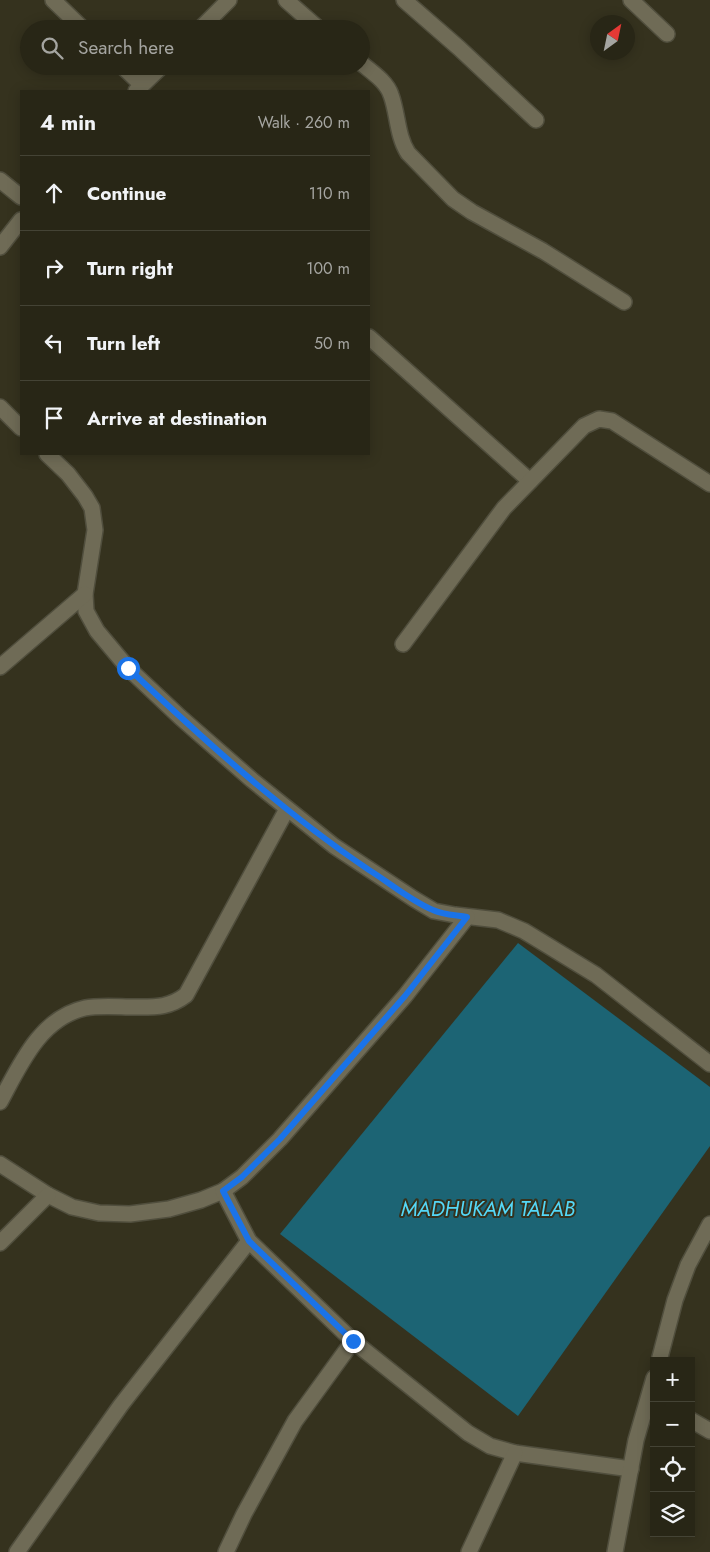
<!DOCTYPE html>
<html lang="en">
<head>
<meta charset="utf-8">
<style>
	body { margin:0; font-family:Jost,sans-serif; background:#343223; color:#f1f3f6 }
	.controls { position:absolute; right:15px; bottom:15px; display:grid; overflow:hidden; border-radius:0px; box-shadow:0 2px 12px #0003 }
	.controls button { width:45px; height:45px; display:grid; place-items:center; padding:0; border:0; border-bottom:1px solid #444335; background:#282616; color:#f1f3f6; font:25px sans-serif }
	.compass { position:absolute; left:590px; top:15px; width:45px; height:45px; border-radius:50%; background:#282616; box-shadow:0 2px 12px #0003; rotate:33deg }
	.stop { position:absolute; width:15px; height:15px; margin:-11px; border:4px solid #1a73e8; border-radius:50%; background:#fff }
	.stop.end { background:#1a73e8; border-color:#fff; box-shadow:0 1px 5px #0008 }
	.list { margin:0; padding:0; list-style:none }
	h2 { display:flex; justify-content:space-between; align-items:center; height:65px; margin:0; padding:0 20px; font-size:21px }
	h2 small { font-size:16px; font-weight:400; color:#a5a5a1 }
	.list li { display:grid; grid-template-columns:32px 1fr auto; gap:15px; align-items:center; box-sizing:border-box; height:75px; padding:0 20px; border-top:1px solid #444335 }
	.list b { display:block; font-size:19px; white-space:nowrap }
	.list em { font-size:16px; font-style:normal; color:#a5a5a1 }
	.icon { flex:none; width:28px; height:28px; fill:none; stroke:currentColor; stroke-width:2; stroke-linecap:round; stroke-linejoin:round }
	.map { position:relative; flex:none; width:710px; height:1552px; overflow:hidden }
	.search { position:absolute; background:#282616; box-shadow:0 2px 12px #0003; left:20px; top:20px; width:350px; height:55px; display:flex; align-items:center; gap:12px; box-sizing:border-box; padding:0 18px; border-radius:28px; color:#a5a5a1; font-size:19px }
	.panel { position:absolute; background:#282616; box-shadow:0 2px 12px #0003; left:20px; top:90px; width:350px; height:365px; border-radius:0px }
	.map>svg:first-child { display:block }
	.water { fill:#1c6474 }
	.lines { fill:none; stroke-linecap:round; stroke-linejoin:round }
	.minor-casing { stroke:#504e3d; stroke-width:18 }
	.minor { stroke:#6f6b56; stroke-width:15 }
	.route { stroke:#1a73e8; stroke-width:6 }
	.labels { text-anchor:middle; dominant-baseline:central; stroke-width:4; stroke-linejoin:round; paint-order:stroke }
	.water-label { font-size:21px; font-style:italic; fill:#54d8f7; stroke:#35321e }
</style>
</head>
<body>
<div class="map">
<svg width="710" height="1552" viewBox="0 0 710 1552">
	<rect width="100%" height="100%" fill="#35321e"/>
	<polygon class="water" points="518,943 710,1087 710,1146 518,1416 280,1234"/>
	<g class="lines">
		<g class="minor-casing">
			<g id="minor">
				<polyline points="53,0 83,29"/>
				<polyline points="286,0 319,29"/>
				<polyline points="404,0 459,48 536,120"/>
				<polyline points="631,0 667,34"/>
				<polyline points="200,29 229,0"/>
				<path d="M361,63c11,9 26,19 30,32 7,19 6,41 17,58l45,46 19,13 71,39 81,51"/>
				<polyline points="122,66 142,85"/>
				<polyline points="136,91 162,66"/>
				<polyline points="0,180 21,197"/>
				<polyline points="0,247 21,220"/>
				<polyline points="369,337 530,481"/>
				<polyline points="0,407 21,428"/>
				<polyline points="47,454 68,474 85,496 92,508 95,530 85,594 86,611 97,631 128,668 180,717 252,780 334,846 414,899 434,911 455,915 498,920 524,931 596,975 710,1064"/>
				<polyline points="403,644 504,508 584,426 599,419 612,421 710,484"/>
				<polyline points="0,667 85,594"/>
				<path d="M0,1102c20,-37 40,-84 85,-94 14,-3 35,-1 50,-1 20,0 34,1 51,-12l101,-186"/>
				<polyline points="0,1164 48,1195 72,1207 99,1213 130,1214 169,1209 201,1200 223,1191 242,1177 280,1139 405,996 467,917"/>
				<polyline points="223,1191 249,1241 353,1341 468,1433 490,1446 515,1453 631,1469"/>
				<polyline points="0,1243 48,1195"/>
				<polyline points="659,1361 675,1300 688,1265 710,1224"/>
				<polyline points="691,1420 710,1431"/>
				<polyline points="17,1552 121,1405 249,1241"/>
				<polyline points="226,1552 244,1514 295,1421 353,1341"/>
				<polyline points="469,1552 515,1453"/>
				<polyline points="615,1552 636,1440 654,1378"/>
			</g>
		</g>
		<use href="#minor" class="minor"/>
	</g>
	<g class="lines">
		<path class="route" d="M128,668c76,72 154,143 241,202 21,13 42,31 64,40 10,5 23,5 34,7l-62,79 -125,143 -38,38 -19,14 26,50 104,100"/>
	</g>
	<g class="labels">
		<g class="water-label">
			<text x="488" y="1209">MADHUKAM TALAB</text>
		</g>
	</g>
</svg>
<div class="controls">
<button>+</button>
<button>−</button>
<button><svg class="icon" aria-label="locate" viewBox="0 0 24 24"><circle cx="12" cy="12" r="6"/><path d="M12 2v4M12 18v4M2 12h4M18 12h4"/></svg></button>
<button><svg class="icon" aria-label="layers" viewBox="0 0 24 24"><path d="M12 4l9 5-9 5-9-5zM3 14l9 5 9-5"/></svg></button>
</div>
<svg class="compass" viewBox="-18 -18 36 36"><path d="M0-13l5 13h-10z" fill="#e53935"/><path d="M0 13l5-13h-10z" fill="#a5a5a1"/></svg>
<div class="stop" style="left:128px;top:668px"></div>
<div class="stop end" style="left:353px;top:1341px"></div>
<div class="search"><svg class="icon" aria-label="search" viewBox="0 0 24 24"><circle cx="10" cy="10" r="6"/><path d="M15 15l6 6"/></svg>Search here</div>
<section class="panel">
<h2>4 min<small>Walk · 260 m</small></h2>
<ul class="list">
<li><svg class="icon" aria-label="ahead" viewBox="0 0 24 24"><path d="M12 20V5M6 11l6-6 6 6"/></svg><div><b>Continue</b></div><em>110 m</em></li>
<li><svg class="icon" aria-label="right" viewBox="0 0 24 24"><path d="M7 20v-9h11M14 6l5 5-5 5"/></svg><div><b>Turn right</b></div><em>100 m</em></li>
<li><svg class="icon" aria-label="left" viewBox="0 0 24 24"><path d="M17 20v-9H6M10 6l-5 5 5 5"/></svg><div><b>Turn left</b></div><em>50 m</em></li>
<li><svg class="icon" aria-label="arrive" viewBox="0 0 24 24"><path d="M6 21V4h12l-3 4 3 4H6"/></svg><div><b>Arrive at destination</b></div></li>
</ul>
</section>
</div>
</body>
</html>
